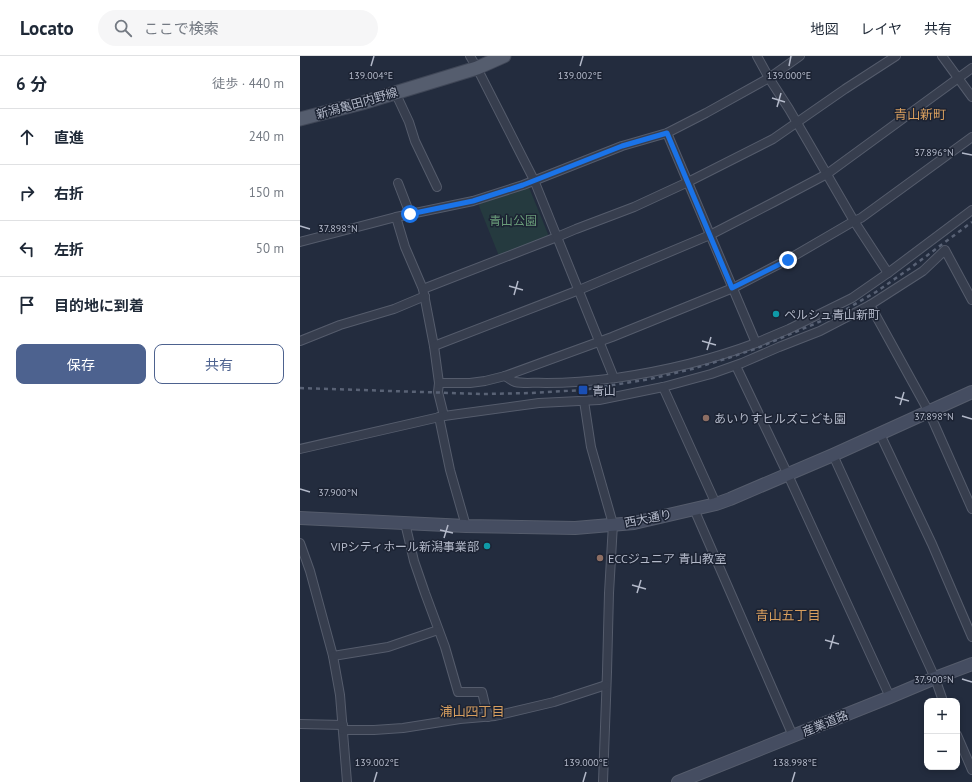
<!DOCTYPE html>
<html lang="ja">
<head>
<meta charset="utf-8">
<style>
	body { margin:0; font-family:"PT Sans","Noto Sans JP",sans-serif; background:#f6f6f7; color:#1f2937 }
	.controls { position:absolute; right:12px; bottom:12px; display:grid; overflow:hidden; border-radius:8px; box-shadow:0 2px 6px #0003 }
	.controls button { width:36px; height:36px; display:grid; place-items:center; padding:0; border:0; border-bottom:1px solid #e0e1e3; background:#fff; color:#1f2937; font:20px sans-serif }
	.stop { position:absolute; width:12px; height:12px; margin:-9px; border:3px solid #1a73e8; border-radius:50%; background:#fff }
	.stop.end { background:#1a73e8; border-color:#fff; box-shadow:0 1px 4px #0008 }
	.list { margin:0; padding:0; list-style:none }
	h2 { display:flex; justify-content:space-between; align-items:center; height:52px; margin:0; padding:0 16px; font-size:17px }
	h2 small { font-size:13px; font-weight:400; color:#747a83 }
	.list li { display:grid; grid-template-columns:26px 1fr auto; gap:12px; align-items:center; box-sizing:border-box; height:56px; padding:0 16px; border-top:1px solid #e0e1e3 }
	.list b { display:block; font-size:15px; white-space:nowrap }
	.list em { font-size:13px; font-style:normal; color:#747a83 }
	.actions { display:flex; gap:8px; padding:12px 16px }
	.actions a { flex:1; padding:9px 0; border:1px solid #4d628f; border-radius:8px; text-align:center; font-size:14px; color:#4d628f }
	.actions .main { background:#4d628f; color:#fff }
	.icon { flex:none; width:22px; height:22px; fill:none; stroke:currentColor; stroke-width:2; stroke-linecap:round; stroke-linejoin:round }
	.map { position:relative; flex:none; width:672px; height:726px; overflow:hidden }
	header { display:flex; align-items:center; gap:24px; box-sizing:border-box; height:56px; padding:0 20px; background:#fff; border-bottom:1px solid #e0e1e3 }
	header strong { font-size:19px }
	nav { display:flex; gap:22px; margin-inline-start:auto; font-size:14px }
	.search { width:280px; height:36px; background:#f6f6f7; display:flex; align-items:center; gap:10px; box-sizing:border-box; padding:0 14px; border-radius:22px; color:#747a83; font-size:15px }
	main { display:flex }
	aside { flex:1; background:#fff }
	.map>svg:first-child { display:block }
	.green { fill:#253a3f }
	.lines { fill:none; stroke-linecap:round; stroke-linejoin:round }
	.street-casing { stroke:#555c6c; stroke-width:10 }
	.secondary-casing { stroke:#555c6c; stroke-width:14 }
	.primary-casing { stroke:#404757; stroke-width:15 }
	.street { stroke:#373e4e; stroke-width:8 }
	.secondary { stroke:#454d61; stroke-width:12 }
	.primary { stroke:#555d6e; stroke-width:13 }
	.rail { stroke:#596275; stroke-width:2.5; stroke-dasharray:4 4; stroke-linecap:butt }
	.route { stroke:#1a73e8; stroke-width:5 }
	.ticks { fill:none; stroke:#b3b9c9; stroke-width:1.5 }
	.culture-dot { fill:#0f9aa8; stroke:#1c2333; stroke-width:1.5 }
	.transit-dot { fill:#1a4fb4; stroke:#1c2333; stroke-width:1.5 }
	.education-dot { fill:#8d6e63; stroke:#1c2333; stroke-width:1.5 }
	.labels { text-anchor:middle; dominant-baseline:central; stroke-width:3; stroke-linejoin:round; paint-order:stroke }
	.street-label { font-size:12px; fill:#b3b9c9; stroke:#1c2333 }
	.park-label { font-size:12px; fill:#699b79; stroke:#1c2333 }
	.poi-label { font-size:12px; fill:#b3b9c9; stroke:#1c2333; text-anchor:start }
	.neighbourhood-label { font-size:13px; fill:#d89f5f; stroke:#1c2333 }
	.ticks-label { font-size:10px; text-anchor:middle; fill:#b3b9c9; stroke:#1c2333; stroke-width:3; stroke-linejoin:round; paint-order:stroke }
</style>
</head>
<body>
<header>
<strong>Locato</strong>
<div class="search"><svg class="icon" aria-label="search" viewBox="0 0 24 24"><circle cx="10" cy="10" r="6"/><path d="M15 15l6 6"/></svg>ここで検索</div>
<nav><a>地図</a><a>レイヤ</a><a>共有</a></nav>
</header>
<main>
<aside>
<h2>6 分<small>徒歩 · 440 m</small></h2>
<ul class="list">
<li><svg class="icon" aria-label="ahead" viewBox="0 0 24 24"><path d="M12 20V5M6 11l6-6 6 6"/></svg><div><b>直進</b></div><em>240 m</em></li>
<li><svg class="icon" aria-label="right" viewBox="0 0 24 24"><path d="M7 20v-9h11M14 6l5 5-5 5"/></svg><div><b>右折</b></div><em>150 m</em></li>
<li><svg class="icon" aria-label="left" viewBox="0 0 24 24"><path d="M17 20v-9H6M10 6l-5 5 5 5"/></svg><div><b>左折</b></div><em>50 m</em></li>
<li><svg class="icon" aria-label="arrive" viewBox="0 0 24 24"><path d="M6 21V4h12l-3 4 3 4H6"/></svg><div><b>目的地に到着</b></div></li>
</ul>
<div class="actions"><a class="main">保存</a><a>共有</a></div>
</aside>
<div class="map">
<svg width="672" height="726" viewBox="0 0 672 726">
	<rect width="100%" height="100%" fill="#232c3e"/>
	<polygon class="green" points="228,129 248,178 247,181 199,200 179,150 180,147"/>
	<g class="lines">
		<g class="street-casing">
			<g id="street">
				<polyline points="457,0 469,22 489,53 554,165 588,217"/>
				<polyline points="642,0 672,41"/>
				<polyline points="95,36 109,66 115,85 137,131"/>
				<polyline points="367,77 456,287 489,273 552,242 588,217 672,154"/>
				<polyline points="98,127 110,158"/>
				<polyline points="96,161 105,191 123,233 134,290 139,327 138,336 144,360"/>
				<polyline points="0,186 96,161 173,145 223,129 322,90 367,77 406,57 469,22 500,0"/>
				<polyline points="123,233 257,181 234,124 177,12 170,0"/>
				<polyline points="570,249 629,356 672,453"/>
				<polyline points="0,285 40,269 94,253 125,240"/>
				<polyline points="134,290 279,234 410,179 474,146 527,118 672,12"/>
				<polyline points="436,310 488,419 590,641"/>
				<path d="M205,320c3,2 7,5 10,6 10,2 21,0 31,1 24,0 47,-2 70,-5 48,-7 95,-18 140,-35"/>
				<polyline points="314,322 257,181 276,173 334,151 388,126 473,83 545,33 596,0"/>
				<polyline points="139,327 170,327 185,325 205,320 312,281 433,232 487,204 554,165 561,162 672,81"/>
				<polyline points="363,331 416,448"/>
				<polyline points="284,345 291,391 313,468 309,537 307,616 303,726"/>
				<polyline points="139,361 150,414 166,470"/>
				<polyline points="580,378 632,488 672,581"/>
				<polyline points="0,393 144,360 239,347 299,344 363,331 411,318 442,307 479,291 520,275 570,249 623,215 645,194 672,244"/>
				<polyline points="533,399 635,622 643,645"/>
				<polyline points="394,453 493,680"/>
				<polyline points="105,467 114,505 125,537 145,591 158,636 182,636 188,661"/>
				<polyline points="0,487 10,515 33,600 40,639 47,726"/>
				<polyline points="33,600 88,591 138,574"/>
				<polyline points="0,668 43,669"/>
				<polyline points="43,674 74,674 103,672 160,663 195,660 254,646 306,629"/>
				<polyline points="657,679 672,714"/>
			</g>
		</g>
		<g class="secondary-casing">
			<g id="secondary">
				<polyline points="0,462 166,470 275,472 334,467 416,448 430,443 533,399 672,336"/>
				<polyline points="378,726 590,641 635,622 672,608"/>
			</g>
		</g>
		<g class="primary-casing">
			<polyline id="primary" points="0,63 62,47 177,12 204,0"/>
		</g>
		<use href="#street" class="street"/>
		<use href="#secondary" class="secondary"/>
		<use href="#primary" class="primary"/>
		<polyline class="rail" points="0,332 182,338 231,337 283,334 350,323 392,313 425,303 455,293 538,258 576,236 609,213 672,166"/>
	</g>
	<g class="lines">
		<polyline class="route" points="110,158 173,145 223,129 322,90 367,77 432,232 488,204"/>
	</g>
	<path class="ticks" d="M71,10l3,-10M280,10l3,-10M489,10l2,-10M472,42l13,4M477,51l4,-14M662,97l10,2M0,170l10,3M209,230l14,4M214,239l4,-14M402,285l14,4M407,294l4,-13M595,341l14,4M600,349l4,-13M662,360l10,3M0,433l10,3M140,474l13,3M144,482l4,-13M332,529l14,4M337,537l4,-13M525,584l14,4M530,593l4,-14M662,623l10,3M74,726l3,-10M283,726l3,-10M492,726l3,-10"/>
	<g class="culture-dot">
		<circle cx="476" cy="258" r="4"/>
		<circle cx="187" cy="490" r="4"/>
	</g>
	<rect class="transit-dot" x="278" y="329" width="10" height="10" rx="2"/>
	<g class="education-dot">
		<circle cx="406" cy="362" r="4"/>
		<circle cx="300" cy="502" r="4"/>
	</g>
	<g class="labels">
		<g class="street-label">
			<text transform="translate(57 47) rotate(-16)">新潟亀田内野線</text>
			<text transform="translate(348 462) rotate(-11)">西大通り</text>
			<text transform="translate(525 667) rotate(-22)">産業道路</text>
		</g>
		<g class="park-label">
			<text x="213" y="164">青山公園</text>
		</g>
		<g class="poi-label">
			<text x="484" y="258">ペルシュ青山新町</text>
			<text x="292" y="334">青山</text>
			<text x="414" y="362">あいりすヒルズこども園</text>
			<text x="179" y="490" text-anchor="end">VIPシティホール新潟事業部</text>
			<text x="308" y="502">ECCジュニア 青山教室</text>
		</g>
		<g class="neighbourhood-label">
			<text x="620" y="58">青山新町</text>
			<text x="488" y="559">青山五丁目</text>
			<text x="172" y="655">浦山四丁目</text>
		</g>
	</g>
	<g class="ticks-label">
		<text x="71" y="23">139.004°E</text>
		<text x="280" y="23">139.002°E</text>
		<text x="489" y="23">139.000°E</text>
		<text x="634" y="100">37.896°N</text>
		<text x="38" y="176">37.898°N</text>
		<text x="634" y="364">37.898°N</text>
		<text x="38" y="440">37.900°N</text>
		<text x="634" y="627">37.900°N</text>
		<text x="77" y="710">139.002°E</text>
		<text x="286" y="710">139.000°E</text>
		<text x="495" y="710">138.998°E</text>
	</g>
</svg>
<div class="controls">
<button>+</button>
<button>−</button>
</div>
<div class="stop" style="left:110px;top:158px"></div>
<div class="stop end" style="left:488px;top:204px"></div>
</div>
</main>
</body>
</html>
